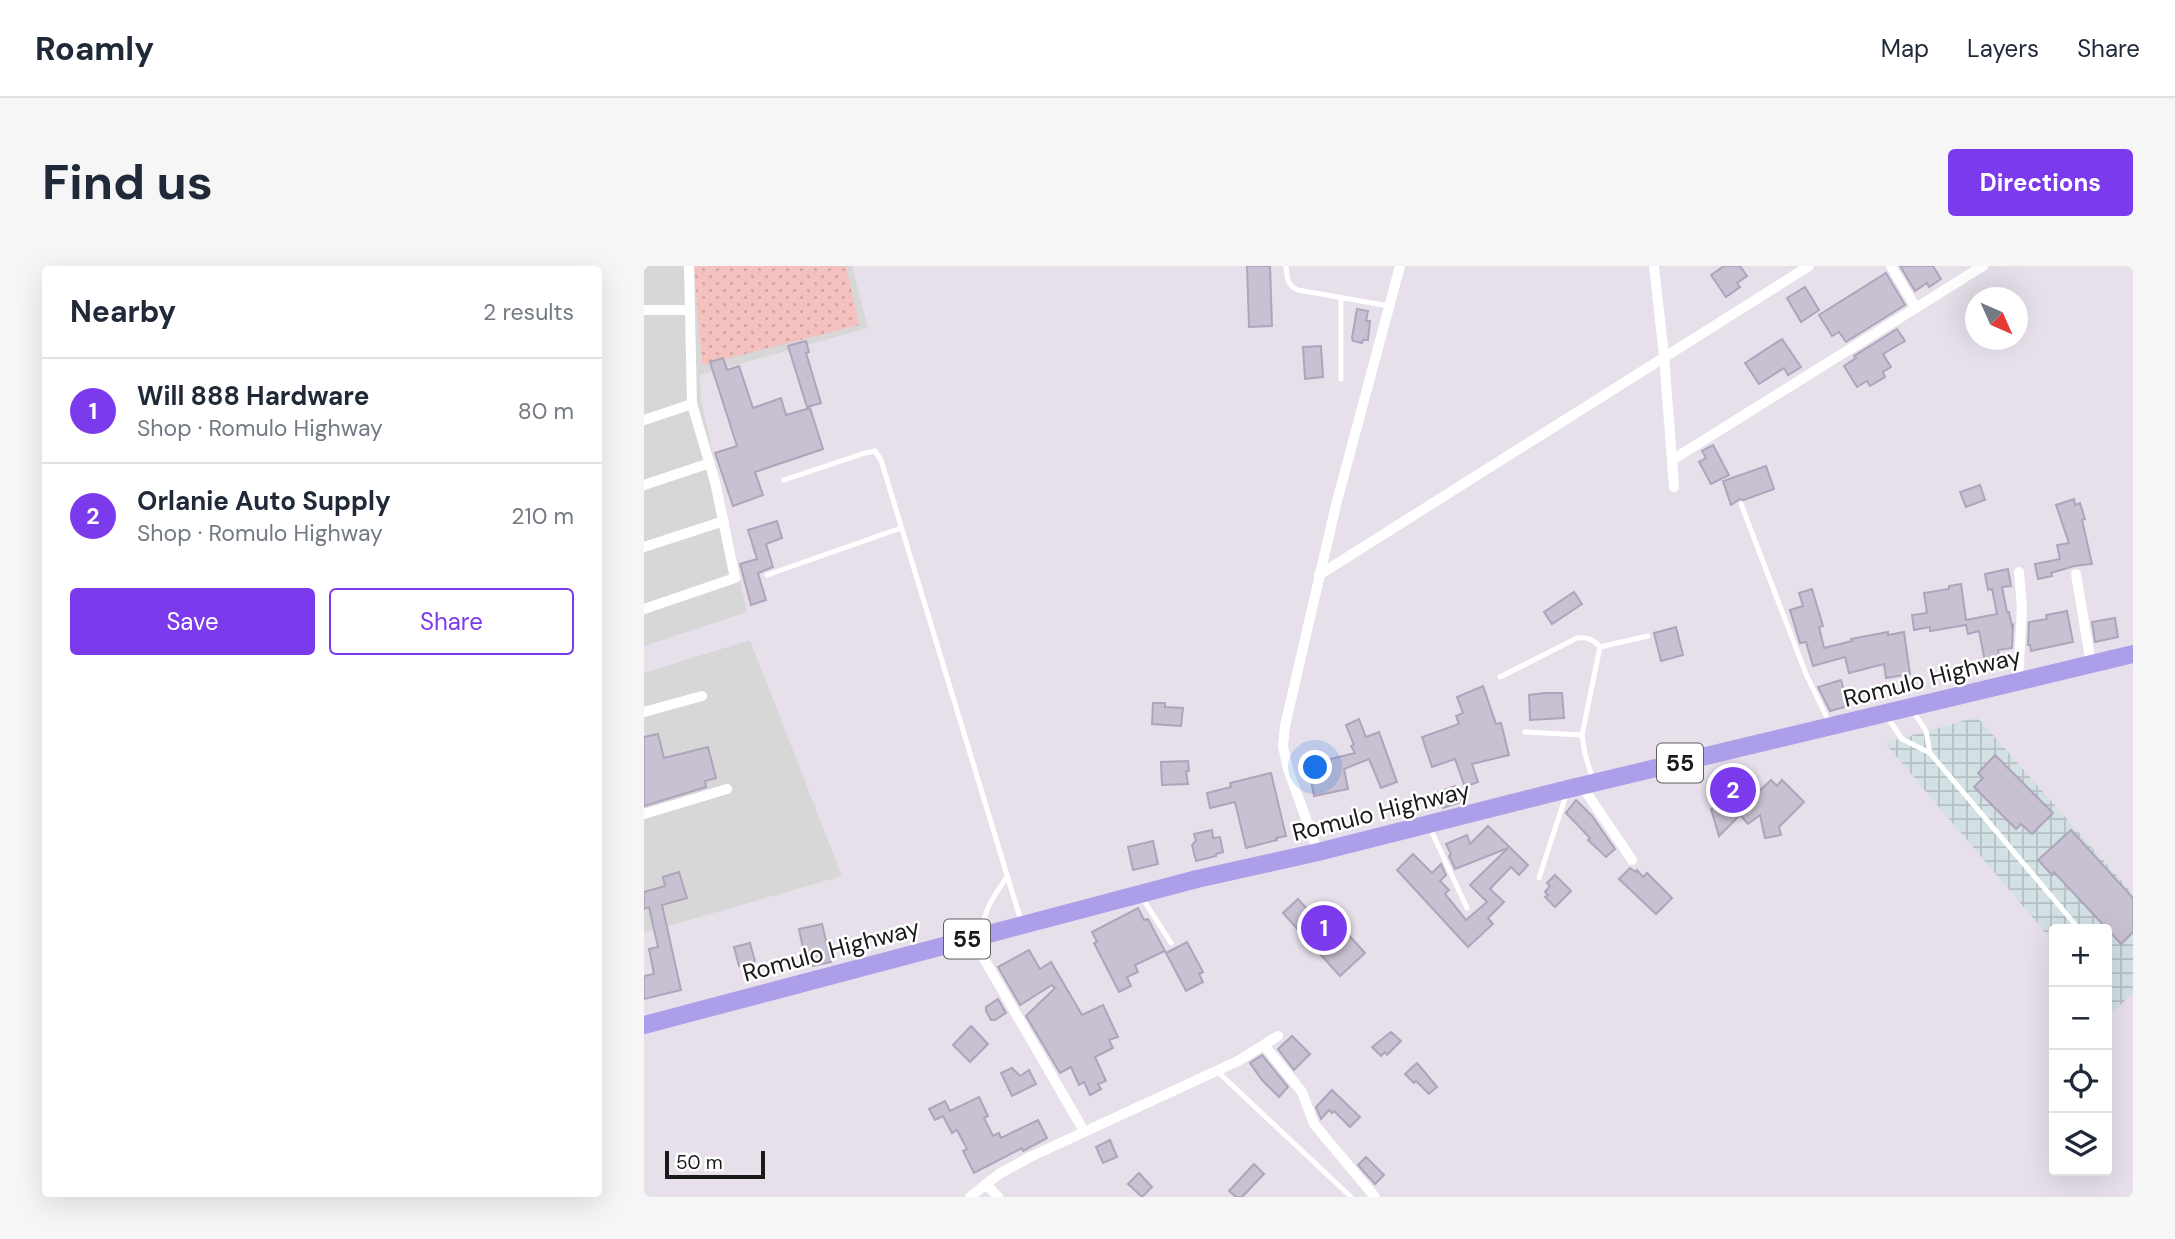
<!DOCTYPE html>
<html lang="en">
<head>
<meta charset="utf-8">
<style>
	body { margin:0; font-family:"DM Sans",sans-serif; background:#f6f6f7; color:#1f2937 }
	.controls { position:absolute; right:21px; bottom:21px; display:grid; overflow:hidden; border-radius:7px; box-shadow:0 7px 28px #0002 }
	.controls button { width:63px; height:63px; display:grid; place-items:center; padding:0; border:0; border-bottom:2px solid #e0e1e3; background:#fff; color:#1f2937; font:35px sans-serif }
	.compass { position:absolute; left:1321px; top:21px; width:63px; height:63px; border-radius:50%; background:#fff; box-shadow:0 7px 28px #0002; rotate:135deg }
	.scale { position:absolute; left:21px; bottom:18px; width:100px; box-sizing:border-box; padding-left:7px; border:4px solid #1a1a1a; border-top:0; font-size:19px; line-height:24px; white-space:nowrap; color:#1a1a1a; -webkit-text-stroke:5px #fff; paint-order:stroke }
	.you { position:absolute; left:672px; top:502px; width:24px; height:24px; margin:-18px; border:5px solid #fff; border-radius:50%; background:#1a73e8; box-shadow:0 0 0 10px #1a73e833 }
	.badge { display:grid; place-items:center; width:46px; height:46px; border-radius:50%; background:#7c3aed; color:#fff; font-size:23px; font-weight:700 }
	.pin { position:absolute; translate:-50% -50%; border:4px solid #fff; box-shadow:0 2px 7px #0006 }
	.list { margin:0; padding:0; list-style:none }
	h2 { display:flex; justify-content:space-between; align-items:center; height:91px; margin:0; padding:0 28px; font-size:30px }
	h2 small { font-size:23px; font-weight:400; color:#747a83 }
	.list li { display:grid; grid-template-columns:46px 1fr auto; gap:21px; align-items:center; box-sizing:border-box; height:105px; padding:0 28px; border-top:2px solid #e0e1e3 }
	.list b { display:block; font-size:26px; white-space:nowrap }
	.list p { margin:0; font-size:23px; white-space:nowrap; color:#747a83 }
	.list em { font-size:23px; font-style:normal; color:#747a83 }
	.actions { display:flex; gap:14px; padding:21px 28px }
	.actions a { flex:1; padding:16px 0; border:2px solid #7c3aed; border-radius:7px; text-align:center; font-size:24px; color:#7c3aed }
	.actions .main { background:#7c3aed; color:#fff }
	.icon { flex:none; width:38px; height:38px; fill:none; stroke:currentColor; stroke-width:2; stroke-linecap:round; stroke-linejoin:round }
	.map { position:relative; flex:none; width:1489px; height:931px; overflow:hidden; border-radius:7px }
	header { display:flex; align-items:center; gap:42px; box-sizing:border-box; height:98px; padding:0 35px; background:#fff; border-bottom:2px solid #e0e1e3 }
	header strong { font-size:33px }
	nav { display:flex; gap:38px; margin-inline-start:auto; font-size:24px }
	.intro { display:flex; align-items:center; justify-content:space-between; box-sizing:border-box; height:168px; padding:0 42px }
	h1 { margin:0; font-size:49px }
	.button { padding:18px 32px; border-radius:7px; background:#7c3aed; color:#fff; font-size:24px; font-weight:700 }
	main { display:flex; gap:42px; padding:0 42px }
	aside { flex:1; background:#fff; border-radius:7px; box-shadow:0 7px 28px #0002 }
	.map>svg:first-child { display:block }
	.residential { fill:#d7d7d8 }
	.industrial { fill:url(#industrial-grid) }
	.park { fill:url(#park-dots) }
	.building { fill:#c8c1d1; stroke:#aea4bc; stroke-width:2 }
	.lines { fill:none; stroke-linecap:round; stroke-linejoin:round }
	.service { stroke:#fff; stroke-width:5 }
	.minor { stroke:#fff; stroke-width:10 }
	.trunk { stroke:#ac9ee9; stroke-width:18 }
	.labels { text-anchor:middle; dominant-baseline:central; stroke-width:5; stroke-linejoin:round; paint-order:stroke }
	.shield { fill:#fff; stroke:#5f5f5f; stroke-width:2 }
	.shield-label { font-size:23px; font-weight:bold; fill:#1a1a1a }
	.street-label { font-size:24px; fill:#1a1a1a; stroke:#fff }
</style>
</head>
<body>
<header>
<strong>Roamly</strong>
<nav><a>Map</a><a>Layers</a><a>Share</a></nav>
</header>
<div class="intro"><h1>Find us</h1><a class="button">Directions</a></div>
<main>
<aside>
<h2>Nearby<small>2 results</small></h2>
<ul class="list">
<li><span class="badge">1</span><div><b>Will 888 Hardware</b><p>Shop · Romulo Highway</p></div><em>80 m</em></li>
<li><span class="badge">2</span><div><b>Orlanie Auto Supply</b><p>Shop · Romulo Highway</p></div><em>210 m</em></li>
</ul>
<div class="actions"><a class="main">Save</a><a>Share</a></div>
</aside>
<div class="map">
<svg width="1489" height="931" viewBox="0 0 1489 931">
	<defs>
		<pattern id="industrial-grid" width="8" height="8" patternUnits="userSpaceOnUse" patternTransform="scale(1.75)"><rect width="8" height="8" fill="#d3e1e4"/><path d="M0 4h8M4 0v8" fill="none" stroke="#b5c0c3"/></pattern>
		<pattern id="park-dots" width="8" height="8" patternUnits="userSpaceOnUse" patternTransform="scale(1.75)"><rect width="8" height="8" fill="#f4c1bf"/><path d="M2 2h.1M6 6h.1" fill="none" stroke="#d1a5a4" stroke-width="1.8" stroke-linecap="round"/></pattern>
	</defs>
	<rect width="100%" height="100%" fill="#e7e0eb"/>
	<g class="residential">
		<polygon points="0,0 208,0 224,62 56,109 57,133 103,346 0,380"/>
		<polygon points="106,374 198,610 0,667 0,407"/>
	</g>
	<polygon class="industrial" points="1333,451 1489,628 1489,727 1469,746 1463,739 1463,663 1410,663 1410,677 1241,477"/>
	<polygon class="park" points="50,0 202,0 215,59 58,99"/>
	<g class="building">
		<polygon points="603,0 626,0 628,60 605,61"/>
		<polygon points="1080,0 1096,0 1103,10 1093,17 1096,21 1082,31 1067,9"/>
		<polygon points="1256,0 1289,0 1297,13 1285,21 1283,17 1271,25"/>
		<polygon points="1242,7 1261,39 1202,76 1195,66 1188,70 1175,49"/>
		<polygon points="1161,21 1175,44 1157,56 1143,32"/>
		<polygon points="713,43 724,45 722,55 726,55 724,74 719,74 718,77 709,75 708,72"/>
		<polygon points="1253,63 1261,75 1239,88 1247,101 1239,106 1241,111 1226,120 1223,115 1213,121 1200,100 1212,92 1210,90"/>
		<polygon points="1138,73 1157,101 1144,109 1140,102 1115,118 1101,97"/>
		<polygon points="162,75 165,86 162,87 177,137 163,141 144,80"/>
		<polygon points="677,80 679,111 661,113 659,81"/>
		<polygon points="79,92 83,104 95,100 109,142 137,132 142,149 166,142 179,183 111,206 119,229 89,240 71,187 93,180 66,96"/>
		<polygon points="1069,179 1085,209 1067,218 1055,196 1062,192 1058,185"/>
		<polygon points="1122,200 1130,223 1100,234 1096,233 1087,239 1079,215"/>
		<polygon points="1336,219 1341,234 1322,241 1316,226"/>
		<polygon points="1430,233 1431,239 1436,237 1441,253 1438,254 1448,298 1430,300 1407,307 1408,310 1394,313 1391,298 1416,293 1413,279 1425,277 1412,239"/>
		<polygon points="133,255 138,272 122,278 129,301 114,307 122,334 107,339 96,298 113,293 104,264"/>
		<polygon points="1364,303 1367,320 1358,321 1363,346 1365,346 1368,360 1369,359 1368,382 1354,384 1357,398 1342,401 1335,365 1324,368 1322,359 1286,365 1286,361 1270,364 1268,349 1283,347 1280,327 1305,323 1305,320 1317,318 1322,354 1353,348 1348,323 1344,324 1341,308"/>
		<polygon points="1168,323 1179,360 1175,361 1180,382 1208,375 1207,373 1244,366 1244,369 1260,366 1266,408 1242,412 1240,398 1205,407 1201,391 1169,400 1162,376 1156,377 1146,344 1159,340 1155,327"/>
		<polygon points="930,326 938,338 908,358 900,346"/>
		<polygon points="1423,345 1429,376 1387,385 1386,379 1384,379 1385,356 1403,353 1402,349"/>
		<polygon points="1471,352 1474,371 1451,376 1448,356"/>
		<polygon points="1032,361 1039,389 1017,395 1010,367"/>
		<polygon points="1197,414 1204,440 1186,445 1174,421"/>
		<polygon points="839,420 852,458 857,457 865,489 828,498 834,516 821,521 811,493 788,501 778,471 815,458 812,450 819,447 813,431"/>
		<polygon points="901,427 918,427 920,452 886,454 885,429"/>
		<polygon points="509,437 521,437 521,441 539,442 537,460 508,458"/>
		<polygon points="715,453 722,471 735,466 753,516 737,522 725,493 700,503 704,523 670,530 665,503 687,499 686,493 711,487 707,480 710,479 702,459"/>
		<polygon points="14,468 20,492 64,481 72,512 61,515 62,521 0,540 0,471"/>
		<polygon points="1351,489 1409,547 1388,568 1377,558 1372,563 1330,521 1339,512 1334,507"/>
		<polygon points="544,495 545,505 542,505 544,518 518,519 517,496"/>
		<polygon points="627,507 642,570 632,572 633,574 602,582 591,536 566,542 563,527 587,521 586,517"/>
		<polygon points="1095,514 1111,529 1127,514 1133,520 1138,514 1160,536 1135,561 1137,569 1121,572 1116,549 1104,558 1096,549 1075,570 1067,543 1084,538 1077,532"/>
		<polygon points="811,520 817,536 799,542 794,526"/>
		<polygon points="932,534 948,550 971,583 962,591 944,574 946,572 922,547"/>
		<polygon points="844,560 884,599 875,609 867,601 846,623 860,636 844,652 849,658 824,681 753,604 769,588 788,607 797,598 802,609 796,615 805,624 801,628 822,654 843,636 826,619 864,582 811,603 805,590 807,588 802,578 823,569 826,578"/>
		<polygon points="568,564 569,572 576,571 579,586 572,588 572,590 552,595 548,579 552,575 550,568"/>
		<polygon points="1427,564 1489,632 1489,666 1477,678 1410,606 1408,609 1394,594"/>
		<polygon points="509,575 514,598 489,604 484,581"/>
		<polygon points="986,602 992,606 993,604 999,611 1003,607 1028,632 1012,648 975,613"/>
		<polygon points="35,606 43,632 18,639 37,724 0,733 0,710 10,708 5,683 14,681 5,641 0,643 0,626 21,620 19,611"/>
		<polygon points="911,609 927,625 911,641 901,631 904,629 901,626 906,620 903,617"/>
		<polygon points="654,633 674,655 684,646 721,687 696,710 639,647"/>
		<polygon points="494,642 500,654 504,653 521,685 491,699 494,706 483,711 487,720 475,726 450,677 453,676 448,666"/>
		<polygon points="178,658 187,696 169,700 167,690 161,691 155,663"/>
		<polygon points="543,676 559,706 555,708 559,716 542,725 522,687"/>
		<polygon points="106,677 111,695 95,700 90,681"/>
		<polygon points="385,684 396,703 407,696 438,749 459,739 474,771 465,774 469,782 451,791 462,815 454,818 457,823 446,829 440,816 435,819 427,801 416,807 382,750 411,722 408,719 376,739 354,701"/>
		<polygon points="354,733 362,747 351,754 347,754 342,745 342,741"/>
		<polygon points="327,760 344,778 326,796 309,779"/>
		<polygon points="747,766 757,775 743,789 741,786 737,790 728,781"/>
		<polygon points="648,770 666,788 650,804 634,783"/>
		<polygon points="618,789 644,821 635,831 618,814 606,797"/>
		<polygon points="773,797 793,821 785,828 772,815 770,817 761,808"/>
		<polygon points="368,802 376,810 385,804 392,818 368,830 357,807"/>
		<polygon points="688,824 716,851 706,861 690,845 688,847 685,844 677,853 672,841"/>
		<polygon points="335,831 344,850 340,852 349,870 355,867 357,872 394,854 403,872 379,885 378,882 330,907 319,885 323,883 313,864 308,867 299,850 291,854 285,843 301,835 306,845"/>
		<polygon points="466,874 473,891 459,897 452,881"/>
		<polygon points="722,891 740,909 731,918 714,899"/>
		<polygon points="610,898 620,908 598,931 592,931 585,925"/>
		<polygon points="495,907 508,921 498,931 484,918"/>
	</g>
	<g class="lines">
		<g class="service">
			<path d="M642,0c1,12 1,19 12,24l91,16"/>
			<polyline points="697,113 697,32"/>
			<polyline points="140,214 221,187 231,185 237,194 377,655"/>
			<polyline points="1097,238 1162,408 1185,456"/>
			<polyline points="123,309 257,262"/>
			<polyline points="956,381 1004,370"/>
			<path d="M856,411l77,-39c10,-1 16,1 23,9l-18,88 3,19 8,26"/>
			<polyline points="1269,445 1282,465 1286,487"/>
			<polyline points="1242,449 1258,473 1286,487 1435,663"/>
			<polyline points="881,466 938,469"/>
			<polyline points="786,562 823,642"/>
			<polyline points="895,612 923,526"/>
			<polyline points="497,630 527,677"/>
			<path d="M338,668c1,-24 12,-38 25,-57"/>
			<polyline points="573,805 707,931"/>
		</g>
		<g class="minor">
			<polyline points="1010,0 1020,90 1030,221"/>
			<polyline points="1247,0 1272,42"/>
			<polyline points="0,44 46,44"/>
			<polyline points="0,154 48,138"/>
			<polyline points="1028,194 1339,0"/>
			<polyline points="0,219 66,197"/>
			<polyline points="0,281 80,255"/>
			<polyline points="1432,308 1447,398"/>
			<polyline points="675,309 1165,0"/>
			<polyline points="0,343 91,312 71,216 48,138 45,0"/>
			<polyline points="1374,416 1378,341 1375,306"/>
			<polyline points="0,446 58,430"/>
			<polyline points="938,520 988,594"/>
			<polyline points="0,548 83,523"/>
			<polyline points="674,586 644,503 639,480 641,460 692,239 756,0"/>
			<polyline points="328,672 440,865"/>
			<polyline points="620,779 658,826 670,858 731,931"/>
			<polyline points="342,918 354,931"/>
			<polyline points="326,931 355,908 386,891 594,795 634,770"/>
		</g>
		<polyline class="trunk" points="0,759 553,613 674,586 924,523 1489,388"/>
	</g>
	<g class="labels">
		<g class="shield">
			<rect x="1013" y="477.5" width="46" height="39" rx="5"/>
			<rect x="300" y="653.5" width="46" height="39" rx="5"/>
		</g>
		<g class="shield-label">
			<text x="1036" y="497">55</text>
			<text x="323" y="673">55</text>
		</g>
		<g class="street-label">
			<text transform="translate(1288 411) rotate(-14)">Romulo Highway</text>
			<text transform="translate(737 545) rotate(-14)">Romulo Highway</text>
			<text transform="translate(187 684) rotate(-15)">Romulo Highway</text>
		</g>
	</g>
</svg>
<div class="controls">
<button>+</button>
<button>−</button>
<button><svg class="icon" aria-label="locate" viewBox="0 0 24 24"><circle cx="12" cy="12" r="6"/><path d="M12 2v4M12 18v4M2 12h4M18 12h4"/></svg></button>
<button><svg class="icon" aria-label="layers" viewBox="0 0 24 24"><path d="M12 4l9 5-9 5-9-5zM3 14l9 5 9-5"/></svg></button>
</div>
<svg class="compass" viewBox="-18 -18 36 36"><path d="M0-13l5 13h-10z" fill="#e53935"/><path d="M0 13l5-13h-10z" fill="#747a83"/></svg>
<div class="scale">50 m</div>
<div class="you"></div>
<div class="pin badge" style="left:680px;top:662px">1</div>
<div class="pin badge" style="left:1089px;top:524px">2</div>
</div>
</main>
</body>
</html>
